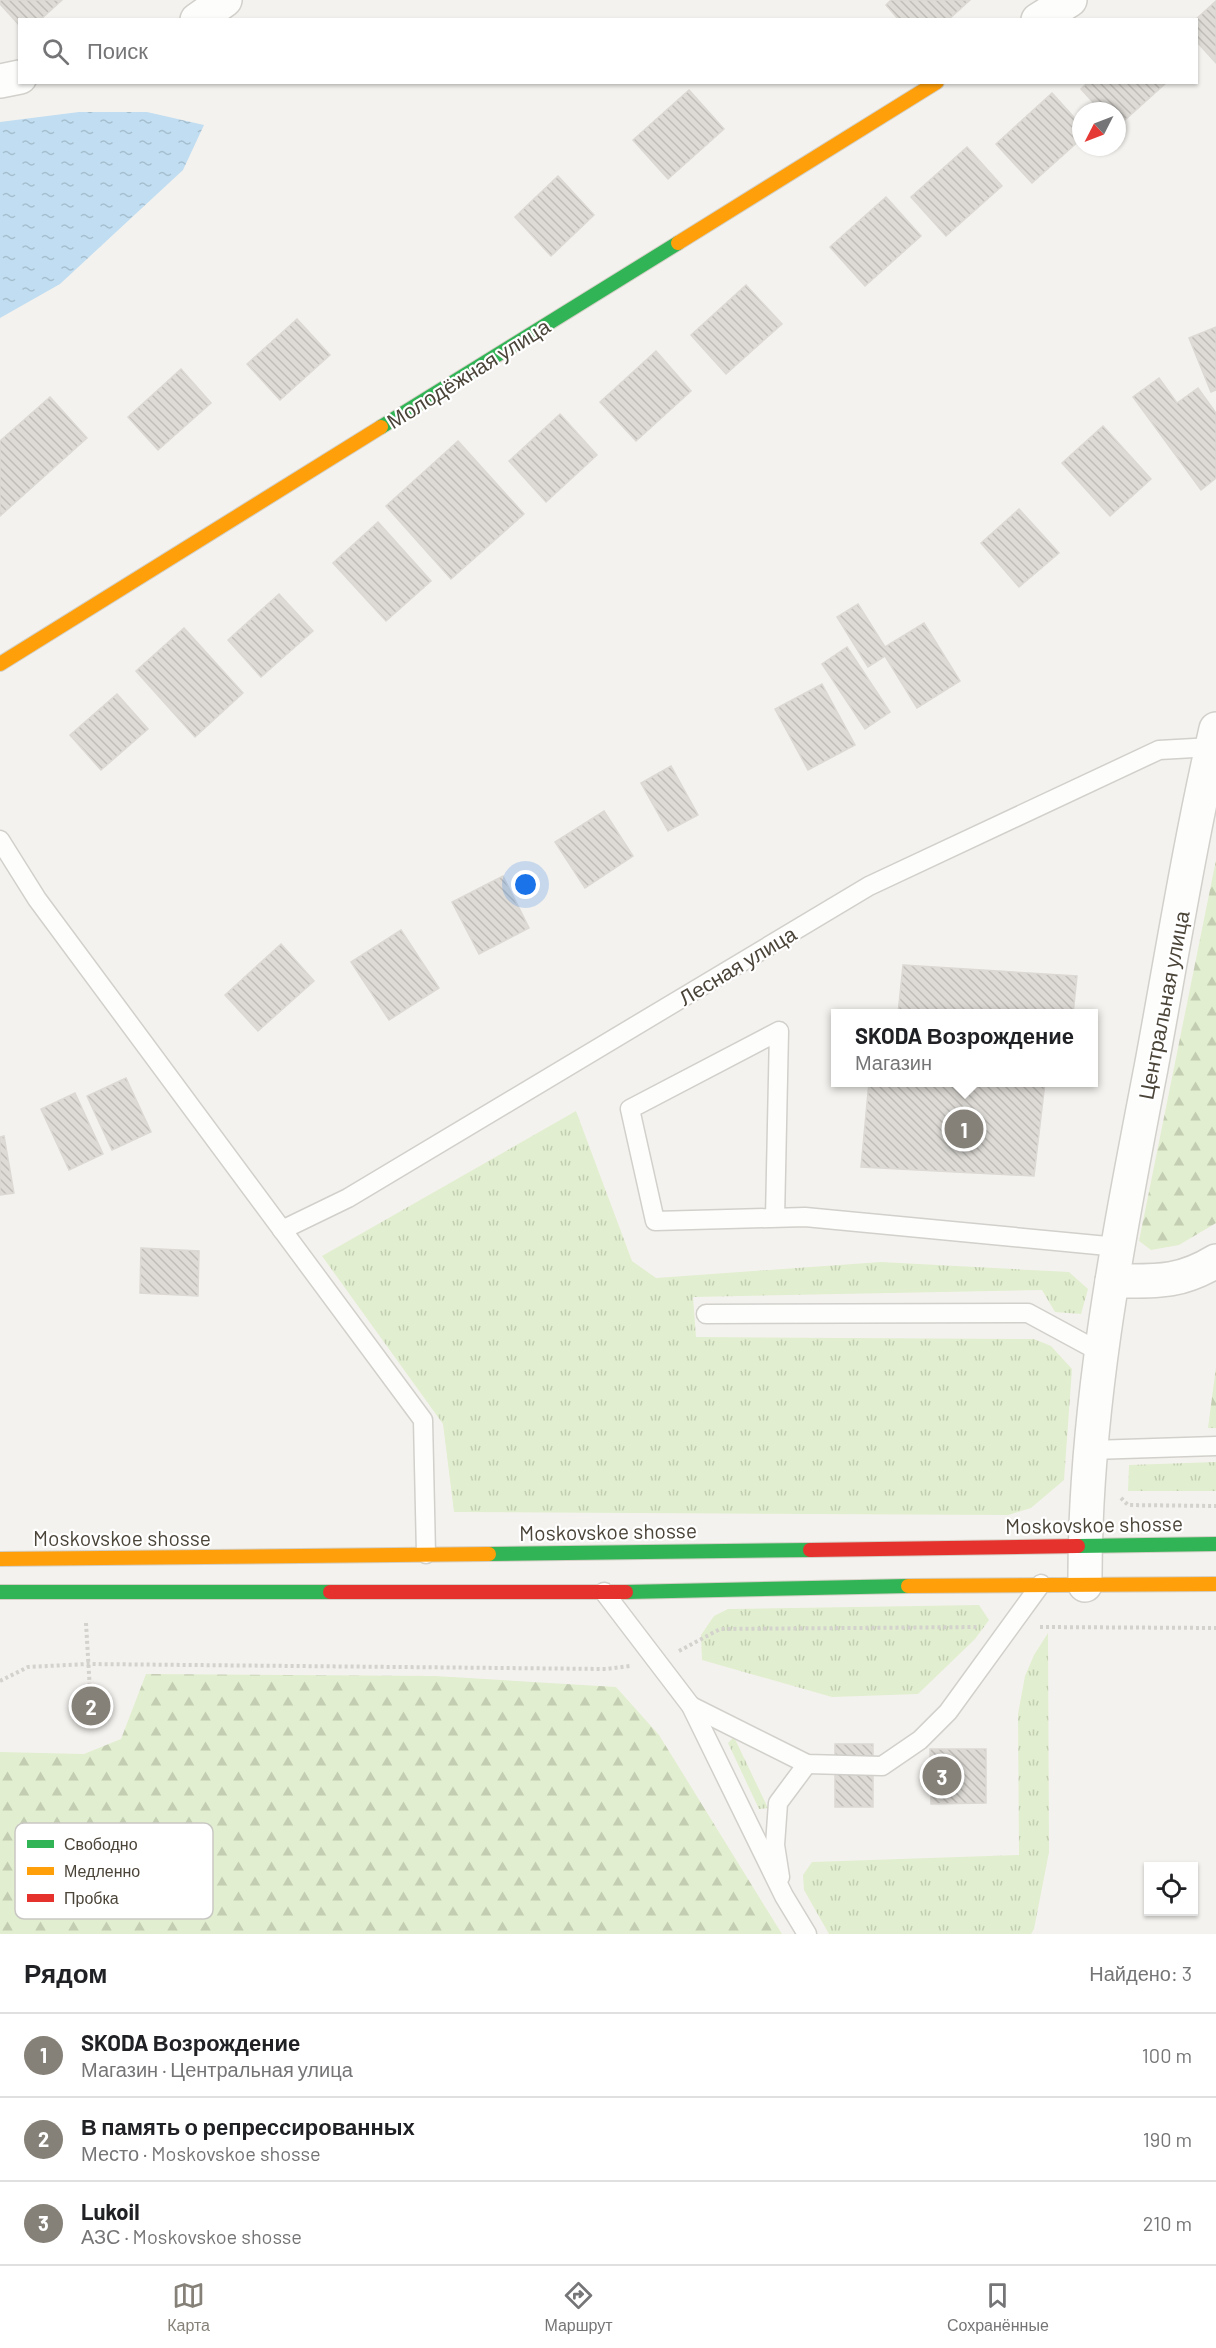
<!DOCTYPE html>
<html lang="ru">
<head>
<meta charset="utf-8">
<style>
	body { margin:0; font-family:Barlow,sans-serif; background:#f2f2f2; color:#202124 }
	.controls { position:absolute; right:18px; bottom:18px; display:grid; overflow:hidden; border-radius:0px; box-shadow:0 2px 4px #0004 }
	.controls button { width:54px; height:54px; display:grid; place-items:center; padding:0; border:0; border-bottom:2px solid #e0e0e0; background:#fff; color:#202124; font:30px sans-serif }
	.compass { position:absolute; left:1072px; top:102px; width:54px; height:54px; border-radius:50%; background:#fff; box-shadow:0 2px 4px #0004; rotate:228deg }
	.you { position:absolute; left:526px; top:885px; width:21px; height:21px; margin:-15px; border:4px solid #fff; border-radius:50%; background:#1a73e8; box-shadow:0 0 0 9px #1a73e833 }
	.badge { display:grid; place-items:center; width:39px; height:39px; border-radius:50%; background:#868178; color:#fff; font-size:20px; font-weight:700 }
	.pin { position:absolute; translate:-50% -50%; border:3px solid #fff; box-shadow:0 2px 6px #0006 }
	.popup { position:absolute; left:831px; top:1009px; width:267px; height:78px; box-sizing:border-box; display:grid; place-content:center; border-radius:0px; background:#fff; filter:drop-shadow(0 2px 4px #0005); font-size:20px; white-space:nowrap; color:#757577 }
	.popup b { font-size:22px; color:#202124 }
	.popup::after { content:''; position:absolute; left:50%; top:100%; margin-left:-12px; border:12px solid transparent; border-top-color:#fff }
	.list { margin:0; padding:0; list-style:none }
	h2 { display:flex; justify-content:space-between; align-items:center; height:78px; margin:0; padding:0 24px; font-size:26px }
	h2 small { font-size:20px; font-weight:400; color:#757577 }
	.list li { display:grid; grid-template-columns:39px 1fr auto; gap:18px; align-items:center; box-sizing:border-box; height:84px; padding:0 24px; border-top:2px solid #e0e0e0 }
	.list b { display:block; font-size:22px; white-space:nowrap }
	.list p { margin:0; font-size:20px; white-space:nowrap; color:#757577 }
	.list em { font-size:20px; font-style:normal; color:#757577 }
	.icon { flex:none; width:33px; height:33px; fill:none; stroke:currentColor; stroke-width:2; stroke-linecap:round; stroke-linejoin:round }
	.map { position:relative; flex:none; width:1216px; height:1934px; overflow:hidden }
	.search { position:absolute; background:#fff; box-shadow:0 2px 4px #0004; left:18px; right:18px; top:18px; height:66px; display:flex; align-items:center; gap:15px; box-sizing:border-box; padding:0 21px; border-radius:0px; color:#757577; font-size:22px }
	.sheet { height:330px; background:#fff }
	nav { display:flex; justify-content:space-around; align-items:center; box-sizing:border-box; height:84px; border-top:2px solid #e0e0e0; background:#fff; font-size:16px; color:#757577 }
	nav a { display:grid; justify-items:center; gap:3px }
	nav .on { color:#868178 }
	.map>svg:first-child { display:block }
	.grass { fill:url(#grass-tufts) }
	.forest { fill:url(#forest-firs) }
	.water { fill:url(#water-ripples) }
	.building { fill:url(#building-back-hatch); stroke:#dcd9d4; stroke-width:1.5 }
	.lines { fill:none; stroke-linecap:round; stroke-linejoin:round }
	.lane-casing { stroke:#d2d0cb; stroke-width:21 }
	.street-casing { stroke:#d2d0cb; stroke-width:36 }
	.fast-casing { stroke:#d3cfc5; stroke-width:16 }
	.slow-casing { stroke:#d3cfc5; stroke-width:16 }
	.jam-casing { stroke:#d3cfc5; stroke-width:16 }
	.path { stroke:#d3d2cc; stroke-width:4; stroke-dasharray:3 3; stroke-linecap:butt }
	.lane { stroke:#fdfdfc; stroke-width:18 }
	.street { stroke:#fdfdfc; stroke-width:33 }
	.fast { stroke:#30b455; stroke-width:14 }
	.slow { stroke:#ff9f0a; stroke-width:14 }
	.jam { stroke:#e5322d; stroke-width:14 }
	.labels { text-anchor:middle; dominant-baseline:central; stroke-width:4.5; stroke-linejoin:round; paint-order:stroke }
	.street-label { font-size:21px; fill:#4b4439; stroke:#fff }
	.key { fill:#fff; stroke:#c9c7c4; stroke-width:1.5 }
	.key-label { font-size:16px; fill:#4b4439 }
</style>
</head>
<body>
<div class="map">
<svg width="1216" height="1934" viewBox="0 0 1216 1934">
	<defs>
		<pattern id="grass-tufts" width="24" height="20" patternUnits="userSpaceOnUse" patternTransform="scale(1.5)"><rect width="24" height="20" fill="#e1eecf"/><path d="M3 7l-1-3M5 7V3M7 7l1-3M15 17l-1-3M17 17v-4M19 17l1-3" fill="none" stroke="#c3cdb2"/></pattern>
		<pattern id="forest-firs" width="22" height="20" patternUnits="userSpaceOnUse" patternTransform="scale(1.5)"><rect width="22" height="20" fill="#e1eecf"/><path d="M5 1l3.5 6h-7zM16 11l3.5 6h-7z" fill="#c3cdb2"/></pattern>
		<pattern id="water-ripples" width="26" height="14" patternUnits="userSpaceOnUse" patternTransform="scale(1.5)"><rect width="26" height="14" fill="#c0ddf1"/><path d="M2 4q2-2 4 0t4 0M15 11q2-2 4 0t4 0" fill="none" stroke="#a6bfcf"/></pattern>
		<pattern id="building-back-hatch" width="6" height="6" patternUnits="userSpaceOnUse" patternTransform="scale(1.5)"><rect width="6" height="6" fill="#dedbd6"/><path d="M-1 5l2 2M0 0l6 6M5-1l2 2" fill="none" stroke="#c0bdb8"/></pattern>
	</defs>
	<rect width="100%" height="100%" fill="#f4f2ee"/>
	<g class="grass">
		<polygon points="576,1111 632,1261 656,1278 881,1262 1069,1272 1088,1289 1081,1314 1055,1312 1042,1290 693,1297 696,1337 1034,1339 1051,1346 1072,1369 1064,1480 1031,1508 1008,1515 454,1512 443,1424 322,1256"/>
		<polygon points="1216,1462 1216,1491 1128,1491 1129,1465"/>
		<polygon points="979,1605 989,1620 975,1639 918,1694 832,1697 702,1660 701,1635 714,1616 728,1609"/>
		<polygon points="1048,1633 1049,1852 1034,1929 1031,1934 829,1934 804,1890 803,1875 812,1862 1019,1855 1018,1714 1025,1676 1034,1655"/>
		<polygon points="734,1737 768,1808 759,1809 728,1743"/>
	</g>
	<g class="forest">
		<polygon points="1216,860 1216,1223 1179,1245 1151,1250 1139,1241"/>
		<polygon points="1216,1367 1216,1428 1208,1428"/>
		<polygon points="146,1674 435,1676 616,1687 659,1735 782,1934 0,1934 0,1752 84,1754 121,1739"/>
	</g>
	<polygon class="water" points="79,112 147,112 204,125 183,170 60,284 0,318 0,122"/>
	<g class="building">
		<polygon points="0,0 62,0 40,20 20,20 20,26 0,4"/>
		<polygon points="891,0 970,0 948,20 899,20 886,5"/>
		<polygon points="1216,1 1216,63 1196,41 1195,20"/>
		<polygon points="1088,82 1167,82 1117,127 1117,111 1101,111 1081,89"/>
		<polygon points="689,90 724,129 668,179 633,140"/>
		<polygon points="1052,93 1081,125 1081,139 1032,183 996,144"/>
		<polygon points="967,147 1002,186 946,236 911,197"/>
		<polygon points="558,176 594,215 551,256 515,217"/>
		<polygon points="886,197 921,236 865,286 830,247"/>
		<polygon points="746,285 782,324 726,374 691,335"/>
		<polygon points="297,319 330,355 280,400 247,364"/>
		<polygon points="1216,327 1216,390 1211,392 1189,338"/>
		<polygon points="656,351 691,391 636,441 600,402"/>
		<polygon points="181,369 211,403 158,450 128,417"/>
		<polygon points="1159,378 1177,403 1198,388 1216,413 1216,478 1201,490 1133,397"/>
		<polygon points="50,397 87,438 0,516 0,441"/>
		<polygon points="560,414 597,455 546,502 509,461"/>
		<polygon points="1103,426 1151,479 1110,516 1062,463"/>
		<polygon points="458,441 524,514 451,579 386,506"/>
		<polygon points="1019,509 1059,553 1019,587 981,543"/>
		<polygon points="378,522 431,581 386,621 333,563"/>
		<polygon points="279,594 313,631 261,677 228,640"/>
		<polygon points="858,604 885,647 924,623 960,681 917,708 885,656 868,667 837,617"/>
		<polygon points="184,628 243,693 195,737 136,671"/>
		<polygon points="847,647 890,712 865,729 822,664"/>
		<polygon points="822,684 855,745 808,770 775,709"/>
		<polygon points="117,694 148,729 101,770 70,735"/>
		<polygon points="671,766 698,815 668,831 641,783"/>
		<polygon points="604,811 633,856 585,888 555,842"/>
		<polygon points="503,876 529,928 479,954 452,902"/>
		<polygon points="401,930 439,988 389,1020 351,962"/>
		<polygon points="281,944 314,981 258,1031 225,995"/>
		<polygon points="903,965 1077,976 1073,1014 898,1014"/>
		<polygon points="126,1078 151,1132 112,1150 87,1096"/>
		<polygon points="869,1082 1045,1082 1034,1176 861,1167"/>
		<polygon points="75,1093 103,1154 69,1170 41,1109"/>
		<polygon points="4,1136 14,1193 0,1195 0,1137"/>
		<polygon points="141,1248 199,1251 198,1296 140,1293"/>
		<rect x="835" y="1744" width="38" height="63"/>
		<polygon points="930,1749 986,1749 986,1803 931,1804"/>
	</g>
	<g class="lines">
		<g class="lane-casing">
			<g id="lane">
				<polyline points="0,840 37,899 423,1420 426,1554"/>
				<polyline points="775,1218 779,1031 630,1109 655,1221 805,1217 1118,1247"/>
				<polyline points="282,1230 348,1198 869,886 1159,750 1212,747"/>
				<polyline points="706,1314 1028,1313 1100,1352"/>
				<polyline points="1092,1450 1216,1446"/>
				<polyline points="604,1592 691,1706 784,1896 807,1934"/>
				<polyline points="691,1706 807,1764 882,1766 920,1740 948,1712 1041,1584"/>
				<polyline points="780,1877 775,1845 778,1803 807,1764"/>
			</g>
		</g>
		<g class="street-casing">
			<g id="street">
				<polyline points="197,20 225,0"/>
				<polyline points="1038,20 1070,0"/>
				<polyline points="0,81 20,77"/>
				<path d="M1112,1281c43,0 66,3 104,-20"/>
				<path d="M1085,1585c-1,-175 33,-346 66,-517 21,-113 39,-227 65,-339"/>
			</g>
		</g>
		<g class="fast-casing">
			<g id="fast">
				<polyline points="381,427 678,243"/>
				<polyline points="1078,1546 1216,1544"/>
				<polyline points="489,1554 810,1550"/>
				<polyline points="0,1592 330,1592"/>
				<polyline points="626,1592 908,1586"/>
			</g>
		</g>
		<g class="slow-casing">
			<g id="slow">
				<polyline points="678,243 937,82"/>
				<polyline points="0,664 381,427"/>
				<polyline points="0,1559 489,1554"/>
				<polyline points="908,1586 1216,1584"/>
			</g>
		</g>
		<g class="jam-casing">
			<g id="jam">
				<polyline points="810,1550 1078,1546"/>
				<polyline points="330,1592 626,1592"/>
			</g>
		</g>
		<g class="path">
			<polyline points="1121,1498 1128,1505 1216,1506"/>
			<polyline points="86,1623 90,1691"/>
			<polyline points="1040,1627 1216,1628"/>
			<polyline points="679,1651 720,1629 978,1627"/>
			<polyline points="0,1681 28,1667 88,1664 606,1669 630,1666"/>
		</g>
		<use href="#lane" class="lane"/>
		<use href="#street" class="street"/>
		<use href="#fast" class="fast"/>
		<use href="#slow" class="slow"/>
		<use href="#jam" class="jam"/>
	</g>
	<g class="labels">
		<g class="street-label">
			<text transform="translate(468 373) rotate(-32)">Молодёжная улица</text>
			<text transform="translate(737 965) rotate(-31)">Лесная улица</text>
			<text transform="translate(1163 1005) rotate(-79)">Центральная улица</text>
			<text transform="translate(1094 1524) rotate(-1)">Moskovskoe shosse</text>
			<text transform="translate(608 1531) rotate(-1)">Moskovskoe shosse</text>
			<text x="122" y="1537">Moskovskoe shosse</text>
		</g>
	</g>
	<rect x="15" y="1823" width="198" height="96" rx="9" class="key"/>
	<rect x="27" y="1840" width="27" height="8" fill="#30b455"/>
	<rect x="27" y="1867" width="27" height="8" fill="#ff9f0a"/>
	<rect x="27" y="1894" width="27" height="8" fill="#e5322d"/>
	<g class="key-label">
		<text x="64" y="1850">Свободно</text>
		<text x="64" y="1877">Медленно</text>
		<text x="64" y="1904">Пробка</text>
	</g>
</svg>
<div class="controls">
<button><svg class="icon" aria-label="locate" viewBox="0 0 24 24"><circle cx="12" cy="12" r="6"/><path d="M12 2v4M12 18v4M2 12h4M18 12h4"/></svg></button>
</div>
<svg class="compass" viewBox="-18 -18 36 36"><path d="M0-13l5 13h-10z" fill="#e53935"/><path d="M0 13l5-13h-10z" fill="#757577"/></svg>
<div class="you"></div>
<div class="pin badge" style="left:964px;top:1129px">1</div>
<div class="popup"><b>SKODA Возрождение</b>Магазин</div>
<div class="pin badge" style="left:91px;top:1706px">2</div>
<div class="pin badge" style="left:942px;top:1776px">3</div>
<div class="search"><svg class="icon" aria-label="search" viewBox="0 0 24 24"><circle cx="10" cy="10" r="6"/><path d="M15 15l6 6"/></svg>Поиск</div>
</div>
<section class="sheet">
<h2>Рядом<small>Найдено: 3</small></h2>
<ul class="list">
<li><span class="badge">1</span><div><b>SKODA Возрождение</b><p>Магазин · Центральная улица</p></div><em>100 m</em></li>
<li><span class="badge">2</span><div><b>В память о репрессированных</b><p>Место · Moskovskoe shosse</p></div><em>190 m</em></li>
<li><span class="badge">3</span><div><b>Lukoil</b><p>АЗС · Moskovskoe shosse</p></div><em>210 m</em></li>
</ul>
</section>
<nav>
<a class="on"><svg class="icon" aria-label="map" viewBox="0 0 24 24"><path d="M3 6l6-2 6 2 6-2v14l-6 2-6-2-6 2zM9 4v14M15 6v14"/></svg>Карта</a>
<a><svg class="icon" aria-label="directions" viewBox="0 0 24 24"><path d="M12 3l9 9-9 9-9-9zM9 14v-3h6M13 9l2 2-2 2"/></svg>Маршрут</a>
<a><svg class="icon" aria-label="saved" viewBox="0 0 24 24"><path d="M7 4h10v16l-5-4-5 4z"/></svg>Сохранённые</a>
</nav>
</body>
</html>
